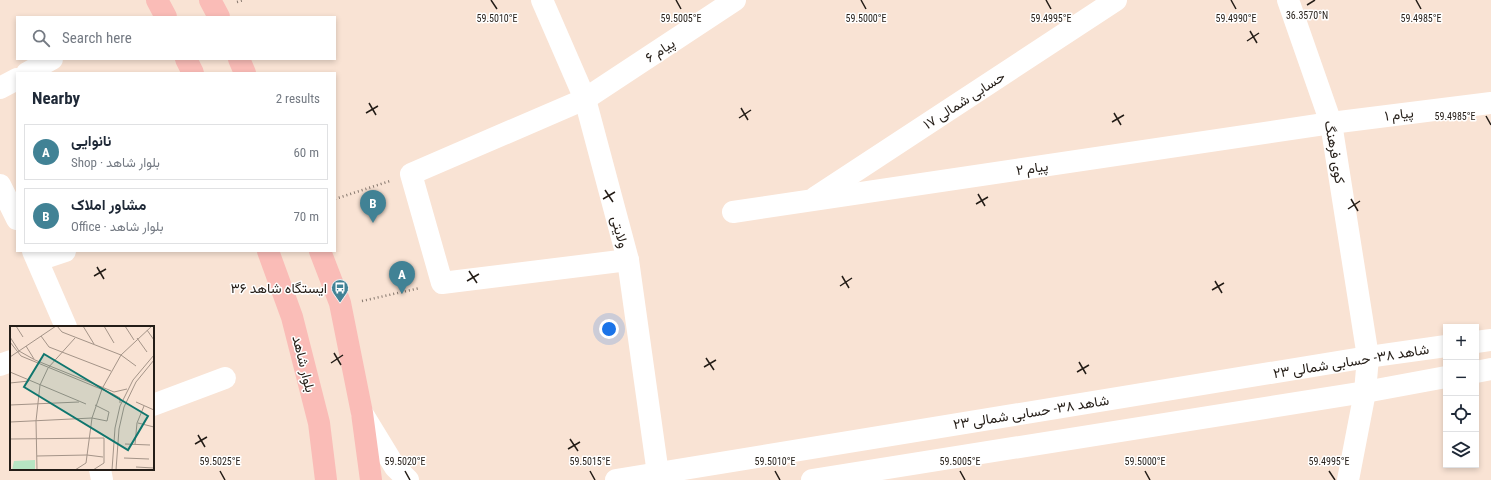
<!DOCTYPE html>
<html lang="en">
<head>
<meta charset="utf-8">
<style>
	body { margin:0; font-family:"Roboto Condensed",Vazirmatn,sans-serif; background:#f2f2f3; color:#1f2937 }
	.controls { position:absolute; right:12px; bottom:12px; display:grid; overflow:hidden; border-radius:0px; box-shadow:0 2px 6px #0003 }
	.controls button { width:36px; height:36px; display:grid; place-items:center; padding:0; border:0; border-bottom:1px solid #e0e1e3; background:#fff; color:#1f2937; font:20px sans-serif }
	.you { position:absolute; left:609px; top:329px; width:14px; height:14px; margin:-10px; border:3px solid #fff; border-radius:50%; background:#1a73e8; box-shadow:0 0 0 6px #1a73e833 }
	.badge { display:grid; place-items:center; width:26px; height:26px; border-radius:50%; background:#418295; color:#fff; font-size:13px; font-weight:700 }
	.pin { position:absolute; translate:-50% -33px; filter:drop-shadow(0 1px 2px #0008) }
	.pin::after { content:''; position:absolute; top:21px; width:14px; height:12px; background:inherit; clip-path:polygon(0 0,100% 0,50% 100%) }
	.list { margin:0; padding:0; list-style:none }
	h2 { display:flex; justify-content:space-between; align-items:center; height:52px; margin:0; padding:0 16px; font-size:17px }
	h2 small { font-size:13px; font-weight:400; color:#747a83 }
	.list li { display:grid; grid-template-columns:26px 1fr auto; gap:12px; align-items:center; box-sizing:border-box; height:56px; margin:0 8px 8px; padding:0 8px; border:1px solid #e0e1e3; border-radius:0px }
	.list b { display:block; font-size:15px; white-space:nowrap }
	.list p { margin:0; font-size:13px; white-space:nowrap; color:#747a83 }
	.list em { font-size:13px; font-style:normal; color:#747a83 }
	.icon { flex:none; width:22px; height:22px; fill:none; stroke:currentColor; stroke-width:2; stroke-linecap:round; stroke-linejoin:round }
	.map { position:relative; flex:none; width:1491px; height:480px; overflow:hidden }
	.search { position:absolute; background:#fff; box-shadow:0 2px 6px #0003; left:16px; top:16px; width:320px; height:44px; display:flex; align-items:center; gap:10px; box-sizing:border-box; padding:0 14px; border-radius:0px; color:#747a83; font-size:15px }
	.panel { position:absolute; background:#fff; box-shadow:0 2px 6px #0003; left:16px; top:72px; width:320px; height:180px; border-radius:0px }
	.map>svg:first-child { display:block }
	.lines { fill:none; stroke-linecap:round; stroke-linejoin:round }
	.path { stroke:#85776d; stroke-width:2.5; stroke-dasharray:1 3; stroke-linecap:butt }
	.minor { stroke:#fff; stroke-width:22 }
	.major { stroke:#fabcb7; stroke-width:22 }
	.ticks { fill:none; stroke:#241d17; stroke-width:1.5 }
	.labels { text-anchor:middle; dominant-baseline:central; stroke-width:3; stroke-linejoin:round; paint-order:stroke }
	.street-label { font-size:14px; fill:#241d17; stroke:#fff }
	.poi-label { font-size:14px; fill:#241d17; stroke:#fff; text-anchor:end }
	.inset-road { fill:none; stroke:#a49488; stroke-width:1 }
	.view { fill:#0f766e; fill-opacity:0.15; stroke:#0f766e; stroke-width:2 }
	.inset-edge { fill:none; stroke:#241d17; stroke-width:2 }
	.ticks-label { font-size:10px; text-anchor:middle; fill:#241d17; stroke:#fff; stroke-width:3; stroke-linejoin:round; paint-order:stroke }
</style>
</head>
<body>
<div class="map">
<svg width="1491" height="480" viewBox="0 0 1491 480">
	<rect width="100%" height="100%" fill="#f9e3d4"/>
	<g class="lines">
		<g class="path">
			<polyline points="237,2 244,0"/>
			<polyline points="335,199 390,181"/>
			<polyline points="362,301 420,288"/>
		</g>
		<g class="minor">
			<polyline points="542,0 585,99 628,260 658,474"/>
			<polyline points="1288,0 1331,123 1368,357 1365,392 1348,480"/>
			<polyline points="27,73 52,59"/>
			<polyline points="0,88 17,79"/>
			<polyline points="0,185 17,219"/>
			<polyline points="816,197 1116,0"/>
			<polyline points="733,212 1331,123 1491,103"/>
			<polyline points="33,251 66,327"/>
			<polyline points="38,260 65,251"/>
			<polyline points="628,260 442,283 411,174 585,99 735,0"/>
			<polyline points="1476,342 1491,340"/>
			<polyline points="0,365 11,361"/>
			<polyline points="1476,372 1491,369"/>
			<polyline points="153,405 225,378"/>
			<polyline points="362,413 395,467 408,480"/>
			<polyline points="100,469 102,480"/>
			<polyline points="616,480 1368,357 1446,346"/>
			<polyline points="812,480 1365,392 1446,377"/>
		</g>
		<g class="major">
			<polyline points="157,0 166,17"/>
			<polyline points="210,0 219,17"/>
			<polyline points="186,59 193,73"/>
			<polyline points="239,59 245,73"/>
			<polyline points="268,251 292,317 319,423 326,480"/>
			<polyline points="320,251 340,303 362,413 371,480"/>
		</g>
	</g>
	<path class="ticks" d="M491,0l6,9M676,0l5,9M861,0l5,9M1046,0l5,9M1231,0l5,9M1416,0l5,9M1307,5l8,-5M1250,31l7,12M1247,41l12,-8M369,103l7,12M741,108l7,12M366,113l12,-7M1114,113l7,12M1486,116l5,9M739,118l12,-8M1112,122l12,-7M605,190l8,12M978,194l7,12M603,199l12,-7M1351,199l7,12M976,204l12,-7M1348,209l12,-8M97,267l7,12M469,271l8,12M94,276l12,-7M842,276l7,12M467,281l12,-7M1215,281l7,12M840,286l12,-8M1212,290l12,-7M334,353l7,12M706,358l8,12M1079,362l7,12M331,363l12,-8M704,367l12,-7M1077,372l12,-7M198,435l7,12M570,439l8,12M195,444l12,-7M568,449l12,-7M220,471l5,9M405,471l5,9M590,471l5,9M775,471l5,9M960,471l5,9M1145,471l5,9M1329,471l6,9"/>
	<defs>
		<g id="bus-pin" transform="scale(0.9)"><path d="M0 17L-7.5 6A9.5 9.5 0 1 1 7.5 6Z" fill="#418295" stroke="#fff"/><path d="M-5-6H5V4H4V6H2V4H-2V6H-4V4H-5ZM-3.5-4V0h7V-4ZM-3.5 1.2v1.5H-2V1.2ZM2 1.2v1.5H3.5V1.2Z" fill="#fff"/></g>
	</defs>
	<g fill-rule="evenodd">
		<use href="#bus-pin" x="340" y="288"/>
	</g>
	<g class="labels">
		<g class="street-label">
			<text transform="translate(660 50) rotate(-33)">پیام ۶</text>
			<text transform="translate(964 100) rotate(-33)">حسابی شمالی ۱۷</text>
			<text transform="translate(1399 114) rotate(-7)">پیام ۱</text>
			<text transform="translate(1335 152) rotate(80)">کوی فرهنگ</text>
			<text transform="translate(1032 168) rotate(-8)">پیام ۲</text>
			<text transform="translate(620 232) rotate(75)">ولایتی</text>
			<text transform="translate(1351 361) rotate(-9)">شاهد ۳۸- حسابی شمالی ۲۳</text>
			<text transform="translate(304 364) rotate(76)">بلوار شاهد</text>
			<text transform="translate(1031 412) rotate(-9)">شاهد ۳۸- حسابی شمالی ۲۳</text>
		</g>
		<g class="poi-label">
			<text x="327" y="288">ایستگاه شاهد ۳۶</text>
		</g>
	</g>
	<g transform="translate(10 326)">
		<rect width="144" height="144" fill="#f9e3d4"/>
		<path d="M25,134v10h-23l2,-9z" fill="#b6e5c3"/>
		<path class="inset-road" d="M6,0l7,11M47,0l5,6 59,23 15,11M73,0l11,18M94,0l10,17M115,0l9,14M137,4l7,10M31,10l8,11 62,24M0,11l9,14 16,9 79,32 13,-3M127,12l10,14M0,16l11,14 92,38 7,4v5M16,20l8,13M0,31l46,-31M0,46l76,32M0,57l19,-2M93,61l18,-32 31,-29M126,76l18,8M0,79l69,-3M0,96l82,-4 15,3 2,-9 -14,-7M128,97l16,4M0,113l94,-1v25l-11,7M115,118l25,1M125,118l2,-21 7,-17M27,130l50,-1 16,2M114,132l25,1M126,141l18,1M27,144l-1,-49 4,-36 8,-17 27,-30M65,144l11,-7 6,-45 10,-29M102,144l3,-42 5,-22 13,-26 21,-25M106,144l3,-41 5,-22 12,-25 18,-22"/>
		<path class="view" d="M34,28l104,62 -20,34 -104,-63z"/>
		<rect width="144" height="144" class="inset-edge"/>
	</g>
	<g class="ticks-label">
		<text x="1307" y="19">36.3570°N</text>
		<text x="497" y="22">59.5010°E</text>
		<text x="681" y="22">59.5005°E</text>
		<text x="866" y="22">59.5000°E</text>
		<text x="1051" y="22">59.4995°E</text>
		<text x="1236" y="22">59.4990°E</text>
		<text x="1421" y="22">59.4985°E</text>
		<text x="1455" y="120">59.4985°E</text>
		<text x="220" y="465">59.5025°E</text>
		<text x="405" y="465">59.5020°E</text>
		<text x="590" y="465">59.5015°E</text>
		<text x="775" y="465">59.5010°E</text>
		<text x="960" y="465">59.5005°E</text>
		<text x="1145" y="465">59.5000°E</text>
		<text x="1329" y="465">59.4995°E</text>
	</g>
</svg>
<div class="controls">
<button>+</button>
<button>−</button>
<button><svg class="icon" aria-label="locate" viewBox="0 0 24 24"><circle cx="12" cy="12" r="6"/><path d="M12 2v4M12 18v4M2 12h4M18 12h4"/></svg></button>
<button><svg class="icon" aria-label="layers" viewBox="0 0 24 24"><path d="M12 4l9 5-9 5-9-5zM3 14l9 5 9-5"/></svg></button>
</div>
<div class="you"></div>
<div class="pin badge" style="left:402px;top:294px">A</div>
<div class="pin badge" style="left:373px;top:223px">B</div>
<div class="search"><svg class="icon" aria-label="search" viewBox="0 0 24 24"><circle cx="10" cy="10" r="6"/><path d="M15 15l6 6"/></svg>Search here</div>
<section class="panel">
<h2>Nearby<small>2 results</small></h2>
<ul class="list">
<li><span class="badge">A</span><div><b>نانوایی</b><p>Shop · بلوار شاهد</p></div><em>60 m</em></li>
<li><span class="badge">B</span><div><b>مشاور املاک</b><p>Office · بلوار شاهد</p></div><em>70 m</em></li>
</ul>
</section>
</div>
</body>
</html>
